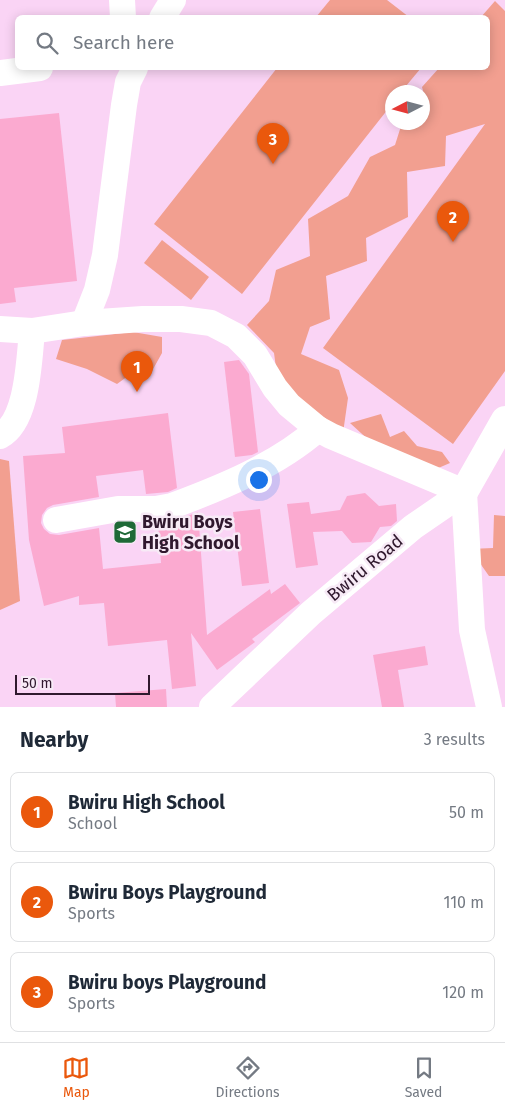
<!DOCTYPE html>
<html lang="en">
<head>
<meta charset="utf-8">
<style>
	body { margin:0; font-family:"Fira Sans",sans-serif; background:#f2f2f3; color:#1f2937 }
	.compass { position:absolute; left:385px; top:85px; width:45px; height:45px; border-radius:50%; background:#fff; box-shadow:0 2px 12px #0003; rotate:264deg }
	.scale { position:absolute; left:15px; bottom:12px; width:135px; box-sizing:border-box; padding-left:5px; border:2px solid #30192e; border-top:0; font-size:14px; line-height:18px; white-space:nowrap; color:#30192e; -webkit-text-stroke:4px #f7eaf6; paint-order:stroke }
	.you { position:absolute; left:258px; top:479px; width:18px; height:18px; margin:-12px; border:4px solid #fff; border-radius:50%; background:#1a73e8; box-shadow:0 0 0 8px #1a73e833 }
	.badge { display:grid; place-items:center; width:32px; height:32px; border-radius:50%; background:#ea580c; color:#fff; font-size:16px; font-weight:700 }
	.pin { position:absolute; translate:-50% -41px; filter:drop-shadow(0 1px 2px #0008) }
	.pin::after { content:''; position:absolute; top:26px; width:18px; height:15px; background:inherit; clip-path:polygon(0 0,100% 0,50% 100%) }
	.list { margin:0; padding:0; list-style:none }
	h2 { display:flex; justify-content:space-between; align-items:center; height:65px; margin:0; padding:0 20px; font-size:21px }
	h2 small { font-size:16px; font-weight:400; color:#747a83 }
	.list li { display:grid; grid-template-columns:32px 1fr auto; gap:15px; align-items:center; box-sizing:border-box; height:80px; margin:0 10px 10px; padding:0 10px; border:1px solid #e0e1e3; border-radius:8px }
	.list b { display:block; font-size:19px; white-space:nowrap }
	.list p { margin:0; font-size:16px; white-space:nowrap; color:#747a83 }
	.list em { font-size:16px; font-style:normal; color:#747a83 }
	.icon { flex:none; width:28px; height:28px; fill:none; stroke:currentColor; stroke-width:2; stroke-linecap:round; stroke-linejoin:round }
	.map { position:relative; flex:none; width:505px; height:707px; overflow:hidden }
	.search { position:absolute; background:#fff; box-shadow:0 2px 12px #0003; left:15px; right:15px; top:15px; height:55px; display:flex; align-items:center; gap:12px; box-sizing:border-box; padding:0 18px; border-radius:8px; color:#747a83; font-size:19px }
	.sheet { height:335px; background:#fff }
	nav { display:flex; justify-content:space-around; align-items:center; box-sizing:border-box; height:70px; border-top:1px solid #e0e1e3; background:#fff; font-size:14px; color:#747a83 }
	nav a { display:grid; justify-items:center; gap:2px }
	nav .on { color:#ea580c }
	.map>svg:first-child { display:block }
	.green { fill:#f29f90 }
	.building { fill:#fbaad0 }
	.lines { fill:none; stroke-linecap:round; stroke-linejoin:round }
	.minor { stroke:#fff; stroke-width:26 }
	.major { stroke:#fff; stroke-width:28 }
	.labels { text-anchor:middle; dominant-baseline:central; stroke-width:5; stroke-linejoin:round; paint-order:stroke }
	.poi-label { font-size:18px; font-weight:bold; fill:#30192e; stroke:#f7eaf6; text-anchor:start }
	.street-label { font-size:18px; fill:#30192e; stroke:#f7eaf6 }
</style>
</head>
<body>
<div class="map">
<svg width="505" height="707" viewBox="0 0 505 707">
	<rect width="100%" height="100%" fill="#fad4f5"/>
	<g class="green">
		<polygon points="330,0 387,0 409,17 316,17"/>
		<polygon points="495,1 505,11 505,371 453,444 323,348 485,124 446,136 445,166 407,172 408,217 366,238 367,261 326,276 330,319 310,327 301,354 339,370 348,398 343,433 278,383 274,353 247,325 269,301 276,270 310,256 308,219 348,196 370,157 395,145 402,123 422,122 423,111 428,109 422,87 439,68 488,68 488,18 481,17"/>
		<polygon points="277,68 421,68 401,92 392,92 392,104 242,294 154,224"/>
		<polygon points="162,240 209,277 191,300 144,263"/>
		<polygon points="133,332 162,337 162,353 152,371 139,368 117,384 87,369 56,359 62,340"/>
		<polygon points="381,414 390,437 404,431 417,446 442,452 450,463 436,469 373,444 350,423"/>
		<polygon points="0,459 9,461 20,601 0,610"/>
		<polygon points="494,515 505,516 505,576 489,576 470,549 493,548"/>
	</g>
	<g class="building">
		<polygon points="59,113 77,281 14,288 16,302 0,304 0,119"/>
		<polygon points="239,360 249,374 258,452 252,455 235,457 224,362"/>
		<polygon points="168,413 177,488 168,492 146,494 143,470 96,476 99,497 53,505 47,508 42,515 41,523 44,529 50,534 59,535 99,528 103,569 161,563 158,524 177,520 198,512 207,635 270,589 271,594 285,584 300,603 252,639 255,642 217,670 191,633 196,686 172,689 167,640 108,646 104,603 79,605 79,596 44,606 29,540 23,456 65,453 62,427"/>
		<polygon points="365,493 379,506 396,504 397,521 391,526 380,527 371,542 352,543 342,531 313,532 318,565 296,568 287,504 309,502 311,514 340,510 347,496"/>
		<polygon points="260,509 269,583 242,586 233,512"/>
		<polygon points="425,646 428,665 398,670 404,707 382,707 373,655"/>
		<polygon points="166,689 167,707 116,707 115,693"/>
	</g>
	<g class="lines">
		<g class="minor">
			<polyline points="122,0 123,18"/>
			<polyline points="162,18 173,0"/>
			<polyline points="0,73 40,68"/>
			<polyline points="84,323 97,290 105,255 124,105 128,82 135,68"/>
			<polyline points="0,329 32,331 84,323 143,319 181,319 211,323 236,336 255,355 275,388 289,405 318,429 331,436 464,492"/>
			<path d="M0,436c28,-15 29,-76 32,-105"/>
			<polyline points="464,492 472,630 489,707"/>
			<path d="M56,520l62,-11h38l16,-3c51,-19 105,-41 146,-77"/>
			<polyline points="212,707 311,613 413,527 464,492"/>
		</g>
		<polyline class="major" points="464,492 505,420"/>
	</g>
	<defs>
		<g id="school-square" transform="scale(1.25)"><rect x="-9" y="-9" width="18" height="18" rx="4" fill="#1f6937" stroke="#f7eaf6"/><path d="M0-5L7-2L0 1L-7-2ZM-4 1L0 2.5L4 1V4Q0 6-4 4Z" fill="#fff"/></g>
	</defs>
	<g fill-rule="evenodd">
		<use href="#school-square" x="125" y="532"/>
	</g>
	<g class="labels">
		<g class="poi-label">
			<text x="142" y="522">Bwiru Boys<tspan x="142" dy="21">High School</tspan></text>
		</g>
		<g class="street-label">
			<text transform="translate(365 568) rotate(-40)">Bwiru Road</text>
		</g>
	</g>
</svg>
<svg class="compass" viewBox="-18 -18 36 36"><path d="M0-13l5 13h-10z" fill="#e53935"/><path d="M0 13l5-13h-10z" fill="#747a83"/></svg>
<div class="scale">50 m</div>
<div class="you"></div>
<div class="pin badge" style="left:137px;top:392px">1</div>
<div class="pin badge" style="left:453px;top:242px">2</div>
<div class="pin badge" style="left:273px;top:164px">3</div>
<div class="search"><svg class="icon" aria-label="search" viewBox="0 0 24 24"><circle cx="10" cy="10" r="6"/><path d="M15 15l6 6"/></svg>Search here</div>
</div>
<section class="sheet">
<h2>Nearby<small>3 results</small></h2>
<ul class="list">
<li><span class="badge">1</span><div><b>Bwiru High School</b><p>School</p></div><em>50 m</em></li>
<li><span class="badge">2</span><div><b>Bwiru Boys Playground</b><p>Sports</p></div><em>110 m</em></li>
<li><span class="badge">3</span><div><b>Bwiru boys Playground</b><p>Sports</p></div><em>120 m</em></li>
</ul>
</section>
<nav>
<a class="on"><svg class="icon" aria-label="map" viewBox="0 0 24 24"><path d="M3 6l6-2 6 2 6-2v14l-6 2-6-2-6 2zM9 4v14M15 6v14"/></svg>Map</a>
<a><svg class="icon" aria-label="directions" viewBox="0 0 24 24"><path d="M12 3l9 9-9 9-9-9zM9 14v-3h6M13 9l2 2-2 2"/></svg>Directions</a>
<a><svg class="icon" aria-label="saved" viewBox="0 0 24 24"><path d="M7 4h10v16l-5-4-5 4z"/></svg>Saved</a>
</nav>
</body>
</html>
